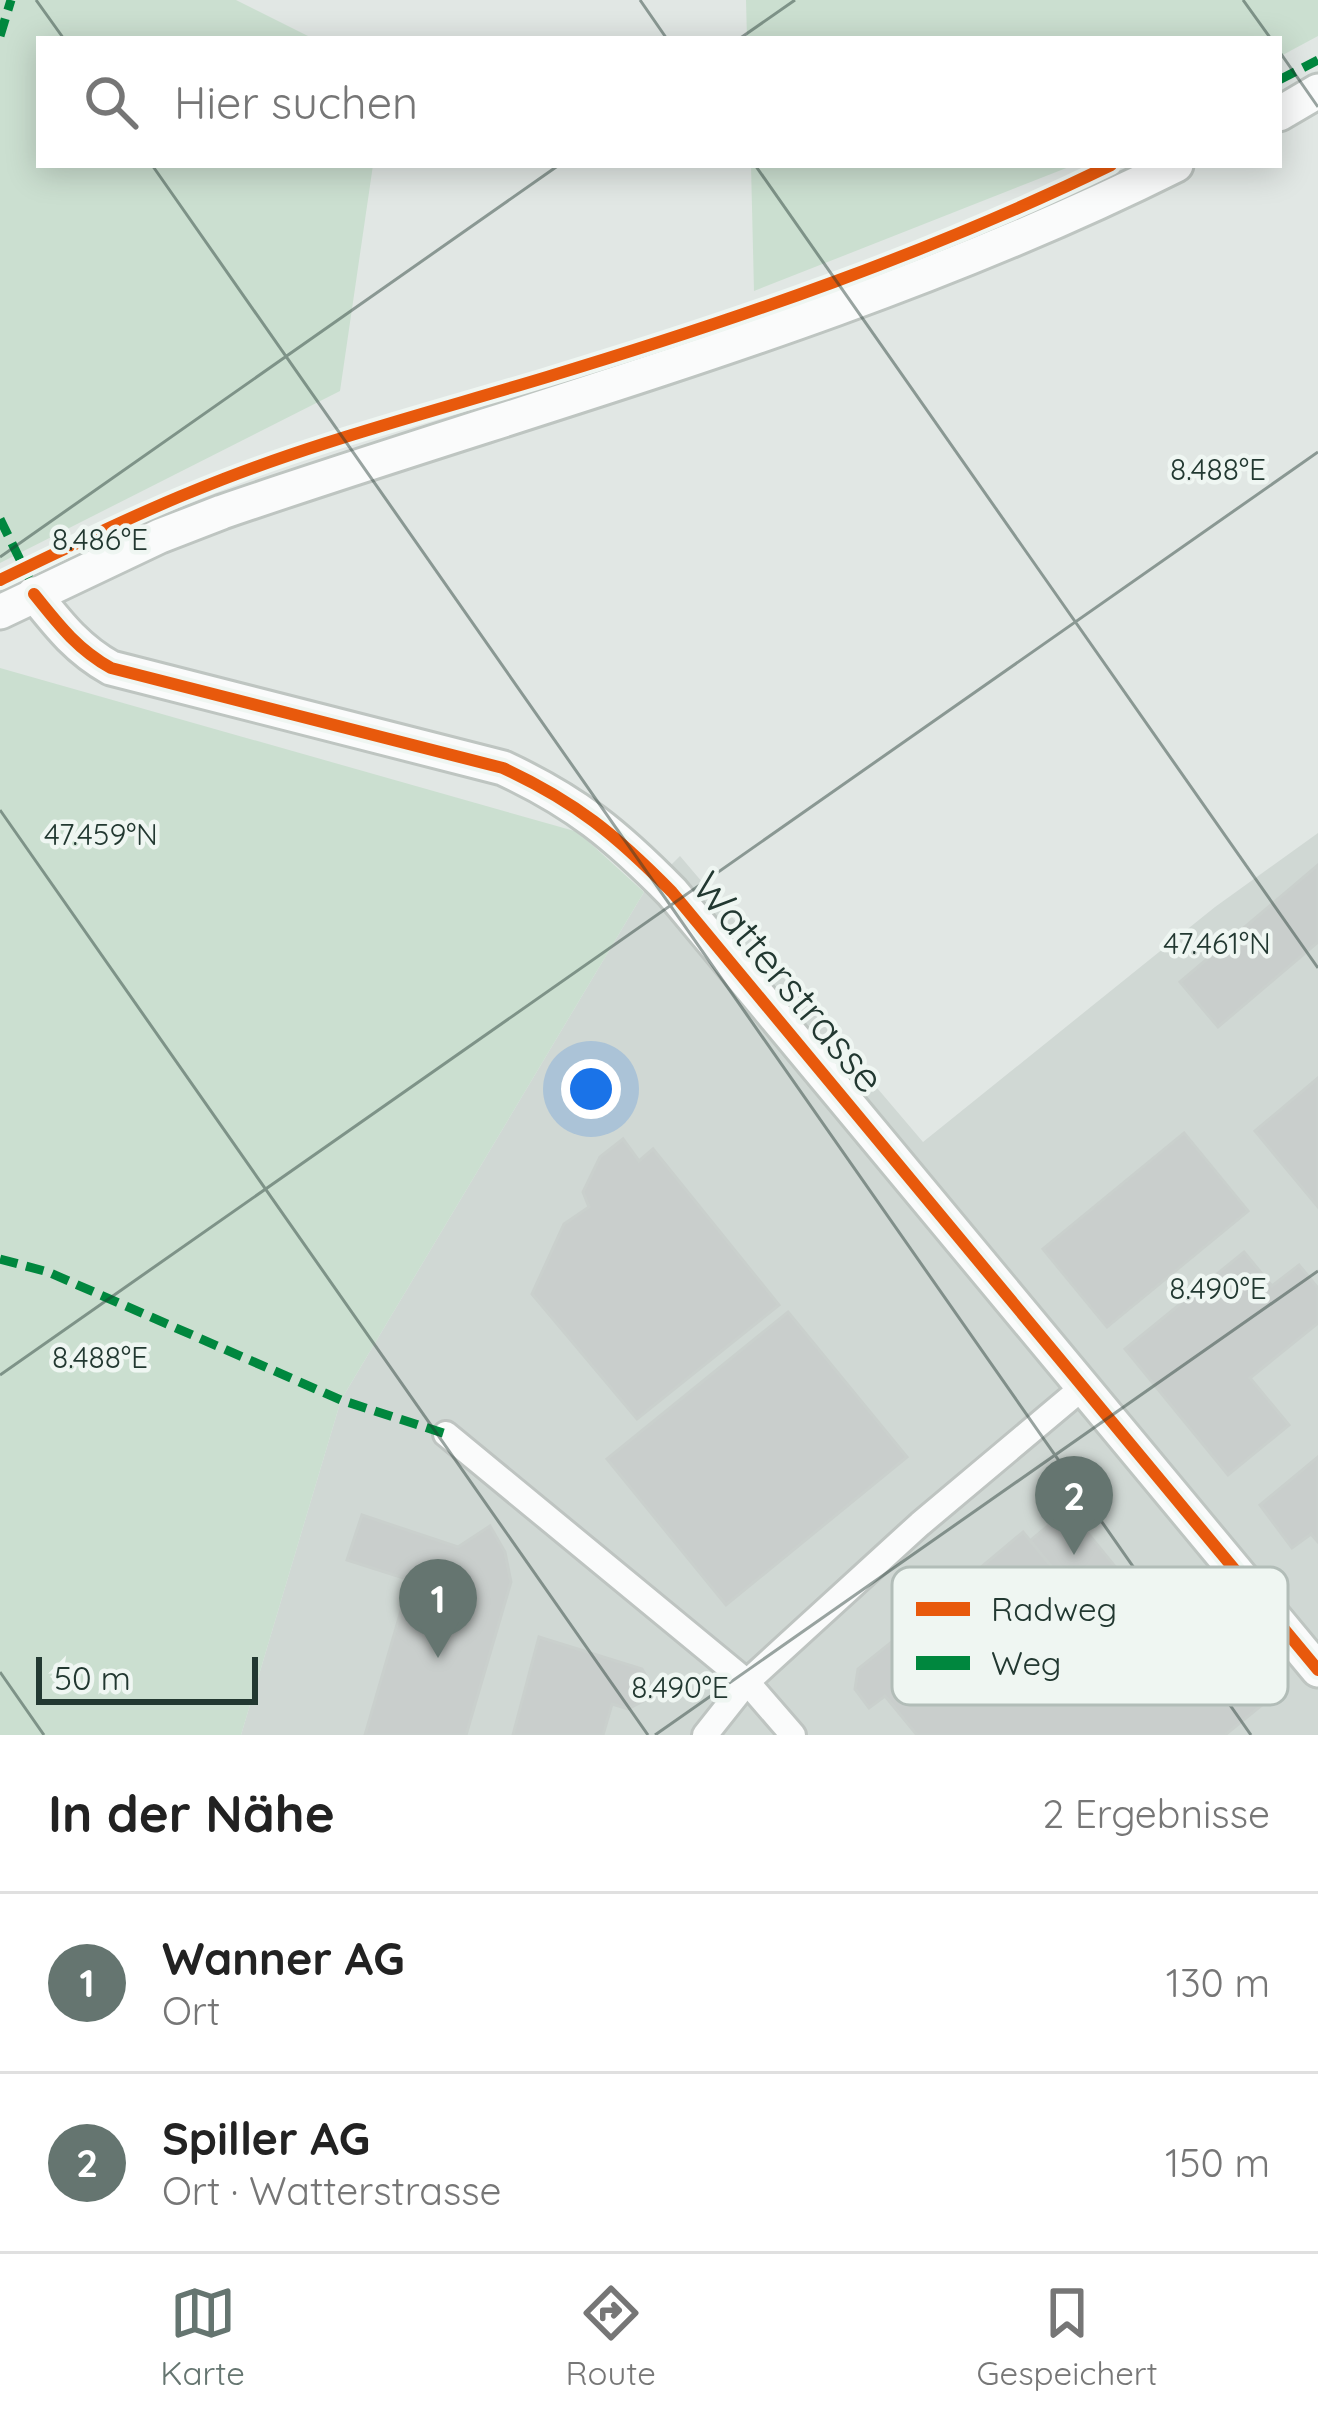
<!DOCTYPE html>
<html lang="de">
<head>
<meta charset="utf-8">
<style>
	body { margin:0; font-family:Quicksand,sans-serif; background:#f6f6f6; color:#222 }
	.scale { position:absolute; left:36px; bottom:30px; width:222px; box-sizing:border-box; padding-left:12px; border:6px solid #223831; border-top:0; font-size:33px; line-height:42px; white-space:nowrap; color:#223831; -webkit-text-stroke:9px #eff6f2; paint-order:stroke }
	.you { position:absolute; left:591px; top:1089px; width:42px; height:42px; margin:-30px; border:9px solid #fff; border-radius:50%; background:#1a73e8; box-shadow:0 0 0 18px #1a73e833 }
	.badge { display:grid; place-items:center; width:78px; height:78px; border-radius:50%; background:#657570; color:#fff; font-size:39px; font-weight:700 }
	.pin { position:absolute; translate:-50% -99px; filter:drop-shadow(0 3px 6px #0008) }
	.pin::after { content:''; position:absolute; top:63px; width:42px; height:36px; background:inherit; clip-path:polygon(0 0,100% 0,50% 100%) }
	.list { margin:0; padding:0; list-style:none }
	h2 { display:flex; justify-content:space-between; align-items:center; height:156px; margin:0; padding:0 48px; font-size:51px }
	h2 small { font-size:39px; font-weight:400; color:#767676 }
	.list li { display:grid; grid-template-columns:78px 1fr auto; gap:36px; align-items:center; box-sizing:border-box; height:180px; padding:0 48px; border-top:3px solid #e0e0e0 }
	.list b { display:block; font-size:45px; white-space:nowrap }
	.list p { margin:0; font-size:39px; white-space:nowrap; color:#767676 }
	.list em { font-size:39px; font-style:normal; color:#767676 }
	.icon { flex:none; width:66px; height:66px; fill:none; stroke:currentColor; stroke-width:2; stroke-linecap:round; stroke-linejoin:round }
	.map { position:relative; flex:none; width:1318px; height:1735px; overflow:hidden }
	.search { position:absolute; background:#fff; box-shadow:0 6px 30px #0003; left:36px; right:36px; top:36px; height:132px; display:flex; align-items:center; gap:30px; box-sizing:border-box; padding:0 42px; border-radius:0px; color:#767676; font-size:45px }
	.sheet { height:516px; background:#fff }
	nav { display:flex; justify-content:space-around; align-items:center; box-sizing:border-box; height:168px; border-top:3px solid #e0e0e0; background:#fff; font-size:33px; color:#767676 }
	nav a { display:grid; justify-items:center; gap:6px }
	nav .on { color:#657570 }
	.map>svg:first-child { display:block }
	.built { fill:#d0d8d4 }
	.green { fill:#cbdfd0 }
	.building { fill:#c9cecc; stroke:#cad0cd; stroke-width:3 }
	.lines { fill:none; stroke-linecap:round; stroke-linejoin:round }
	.street-casing { stroke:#bec4c1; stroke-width:30 }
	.secondary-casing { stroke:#bec5c1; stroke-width:39 }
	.street { stroke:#fafbfb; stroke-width:24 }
	.secondary { stroke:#fafbfb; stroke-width:33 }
	.quiet { stroke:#00873e; stroke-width:9; stroke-dasharray:18 9; stroke-linecap:butt }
	.cycleway-casing { stroke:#eff6f2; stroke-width:20 }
	.cycleway { stroke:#e8590c; stroke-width:12 }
	.ticks { fill:none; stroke:#223831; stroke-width:3; stroke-opacity:0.45 }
	.labels { text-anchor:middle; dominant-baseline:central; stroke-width:9; stroke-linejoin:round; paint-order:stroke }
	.street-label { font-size:42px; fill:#223831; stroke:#eff6f2 }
	.key { fill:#eff6f2; stroke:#b2bdb8; stroke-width:3 }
	.key-label { font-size:33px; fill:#223831 }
	.ticks-label { font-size:30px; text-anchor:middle; fill:#223831; stroke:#eff6f2; stroke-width:9; stroke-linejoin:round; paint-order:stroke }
</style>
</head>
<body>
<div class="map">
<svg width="1318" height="1735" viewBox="0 0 1318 1735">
	<rect width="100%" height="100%" fill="#e1e7e4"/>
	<polygon class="built" points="1318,833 1318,1735 241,1735 341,1400 644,892 680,856 923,1142 1215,907"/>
	<g class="green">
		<polygon points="0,0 236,0 314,39 39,39 39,165 373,165 340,391 0,563"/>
		<polygon points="746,0 1318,0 1318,36 1279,57 1279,39 747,39"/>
		<polygon points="751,165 1074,165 754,291"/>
		<polygon points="0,668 578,832 644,892 341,1400 241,1735 0,1735"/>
	</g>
	<g class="building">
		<polygon points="1318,865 1318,942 1218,1027 1180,982"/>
		<polygon points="1318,1078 1318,1207 1255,1131"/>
		<polygon points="1184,1133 1248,1211 1107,1327 1043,1249"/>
		<polygon points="623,1139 639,1161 653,1149 779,1305 637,1419 532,1294 564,1224 589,1207 583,1192 600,1157"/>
		<polygon points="1244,1252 1272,1286 1299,1265 1318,1288 1318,1323 1250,1378 1289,1425 1228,1475 1125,1349"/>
		<polygon points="788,1312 907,1457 726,1605 607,1459"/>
		<polygon points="1318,1457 1318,1542 1311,1534 1292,1548 1260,1505"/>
		<polygon points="1068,1509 1117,1569 1079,1600 1030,1541"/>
		<polygon points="362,1515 458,1547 490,1526 505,1552 511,1582 466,1735 365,1735 410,1580 347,1560"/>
		<polygon points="1023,1532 1079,1600 1035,1637 979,1569"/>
		<polygon points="1176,1578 1273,1696 1225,1735 917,1735 885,1696 869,1708 855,1689 858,1669 944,1600 1027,1701"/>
		<polygon points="539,1637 642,1669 650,1683 645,1700 628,1709 612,1704 603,1735 513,1735"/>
	</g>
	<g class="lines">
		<g class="street-casing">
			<g id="street">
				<polyline points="446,1434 747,1682 793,1735"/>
				<polyline points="705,1735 747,1682 920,1524 1082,1388"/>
			</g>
		</g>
		<g class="secondary-casing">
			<g id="secondary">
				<polyline points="1279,114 1318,91"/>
				<path d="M34,594c24,30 43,55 77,74l392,100c73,34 113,67 169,124l646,778"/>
				<path d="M0,612l160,-76 62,-24c320,-110 650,-195 954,-347"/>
			</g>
		</g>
		<use href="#street" class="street"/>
		<use href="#secondary" class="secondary"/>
		<g class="quiet">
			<polyline points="0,36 11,0"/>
			<polyline points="1279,80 1318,60"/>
			<polyline points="0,519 29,578"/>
			<polyline points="0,1259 48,1272 341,1400 446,1434"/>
		</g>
		<g class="cycleway-casing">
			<g id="cycleway">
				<path d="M0,580c63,-30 126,-62 191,-88 115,-48 237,-79 356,-115 192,-58 383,-124 564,-212"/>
				<path d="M34,594c24,30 43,55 77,74l392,100c73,34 113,67 169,124l646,778"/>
			</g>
		</g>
		<use href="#cycleway" class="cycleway"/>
	</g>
	<path class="ticks" d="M36,0l28,39M640,0l27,39M1243,0l28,39M739,39l56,-39M1279,51l39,56M152,165l1099,1570M755,165l563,803M0,557l559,-392M0,810l648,925M0,1375l1318,-923M0,1672l44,63M655,1735l663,-464"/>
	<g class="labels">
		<g class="street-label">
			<text transform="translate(789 982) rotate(50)">Watterstrasse</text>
		</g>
	</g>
	<rect x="892" y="1567" width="396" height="138" rx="18" class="key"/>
	<rect x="916" y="1602" width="54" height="14" fill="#e8590c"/>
	<rect x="916" y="1656" width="54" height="14" fill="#00873e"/>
	<g class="key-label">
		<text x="991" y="1621">Radweg</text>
		<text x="991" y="1675">Weg</text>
	</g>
	<g class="ticks-label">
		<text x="1218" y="480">8.488°E</text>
		<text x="100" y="550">8.486°E</text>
		<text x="101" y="845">47.459°N</text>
		<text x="1217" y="954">47.461°N</text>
		<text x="1218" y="1299">8.490°E</text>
		<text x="100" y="1368">8.488°E</text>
		<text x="680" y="1698">8.490°E</text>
	</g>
</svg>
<div class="scale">50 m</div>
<div class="you"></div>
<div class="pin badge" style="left:438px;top:1658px">1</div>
<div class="pin badge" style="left:1074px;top:1555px">2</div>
<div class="search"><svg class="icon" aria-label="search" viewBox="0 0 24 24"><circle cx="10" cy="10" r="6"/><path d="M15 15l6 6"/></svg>Hier suchen</div>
</div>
<section class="sheet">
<h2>In der Nähe<small>2 Ergebnisse</small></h2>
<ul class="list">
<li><span class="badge">1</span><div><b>Wanner AG</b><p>Ort</p></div><em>130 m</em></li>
<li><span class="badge">2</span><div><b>Spiller AG</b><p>Ort · Watterstrasse</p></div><em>150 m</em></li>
</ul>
</section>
<nav>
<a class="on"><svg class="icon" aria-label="map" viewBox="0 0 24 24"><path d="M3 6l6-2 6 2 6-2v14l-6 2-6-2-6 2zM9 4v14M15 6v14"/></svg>Karte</a>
<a><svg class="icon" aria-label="directions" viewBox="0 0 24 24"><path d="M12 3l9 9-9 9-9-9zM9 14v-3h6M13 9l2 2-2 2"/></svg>Route</a>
<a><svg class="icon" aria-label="saved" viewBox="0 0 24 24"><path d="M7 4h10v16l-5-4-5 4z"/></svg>Gespeichert</a>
</nav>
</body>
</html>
